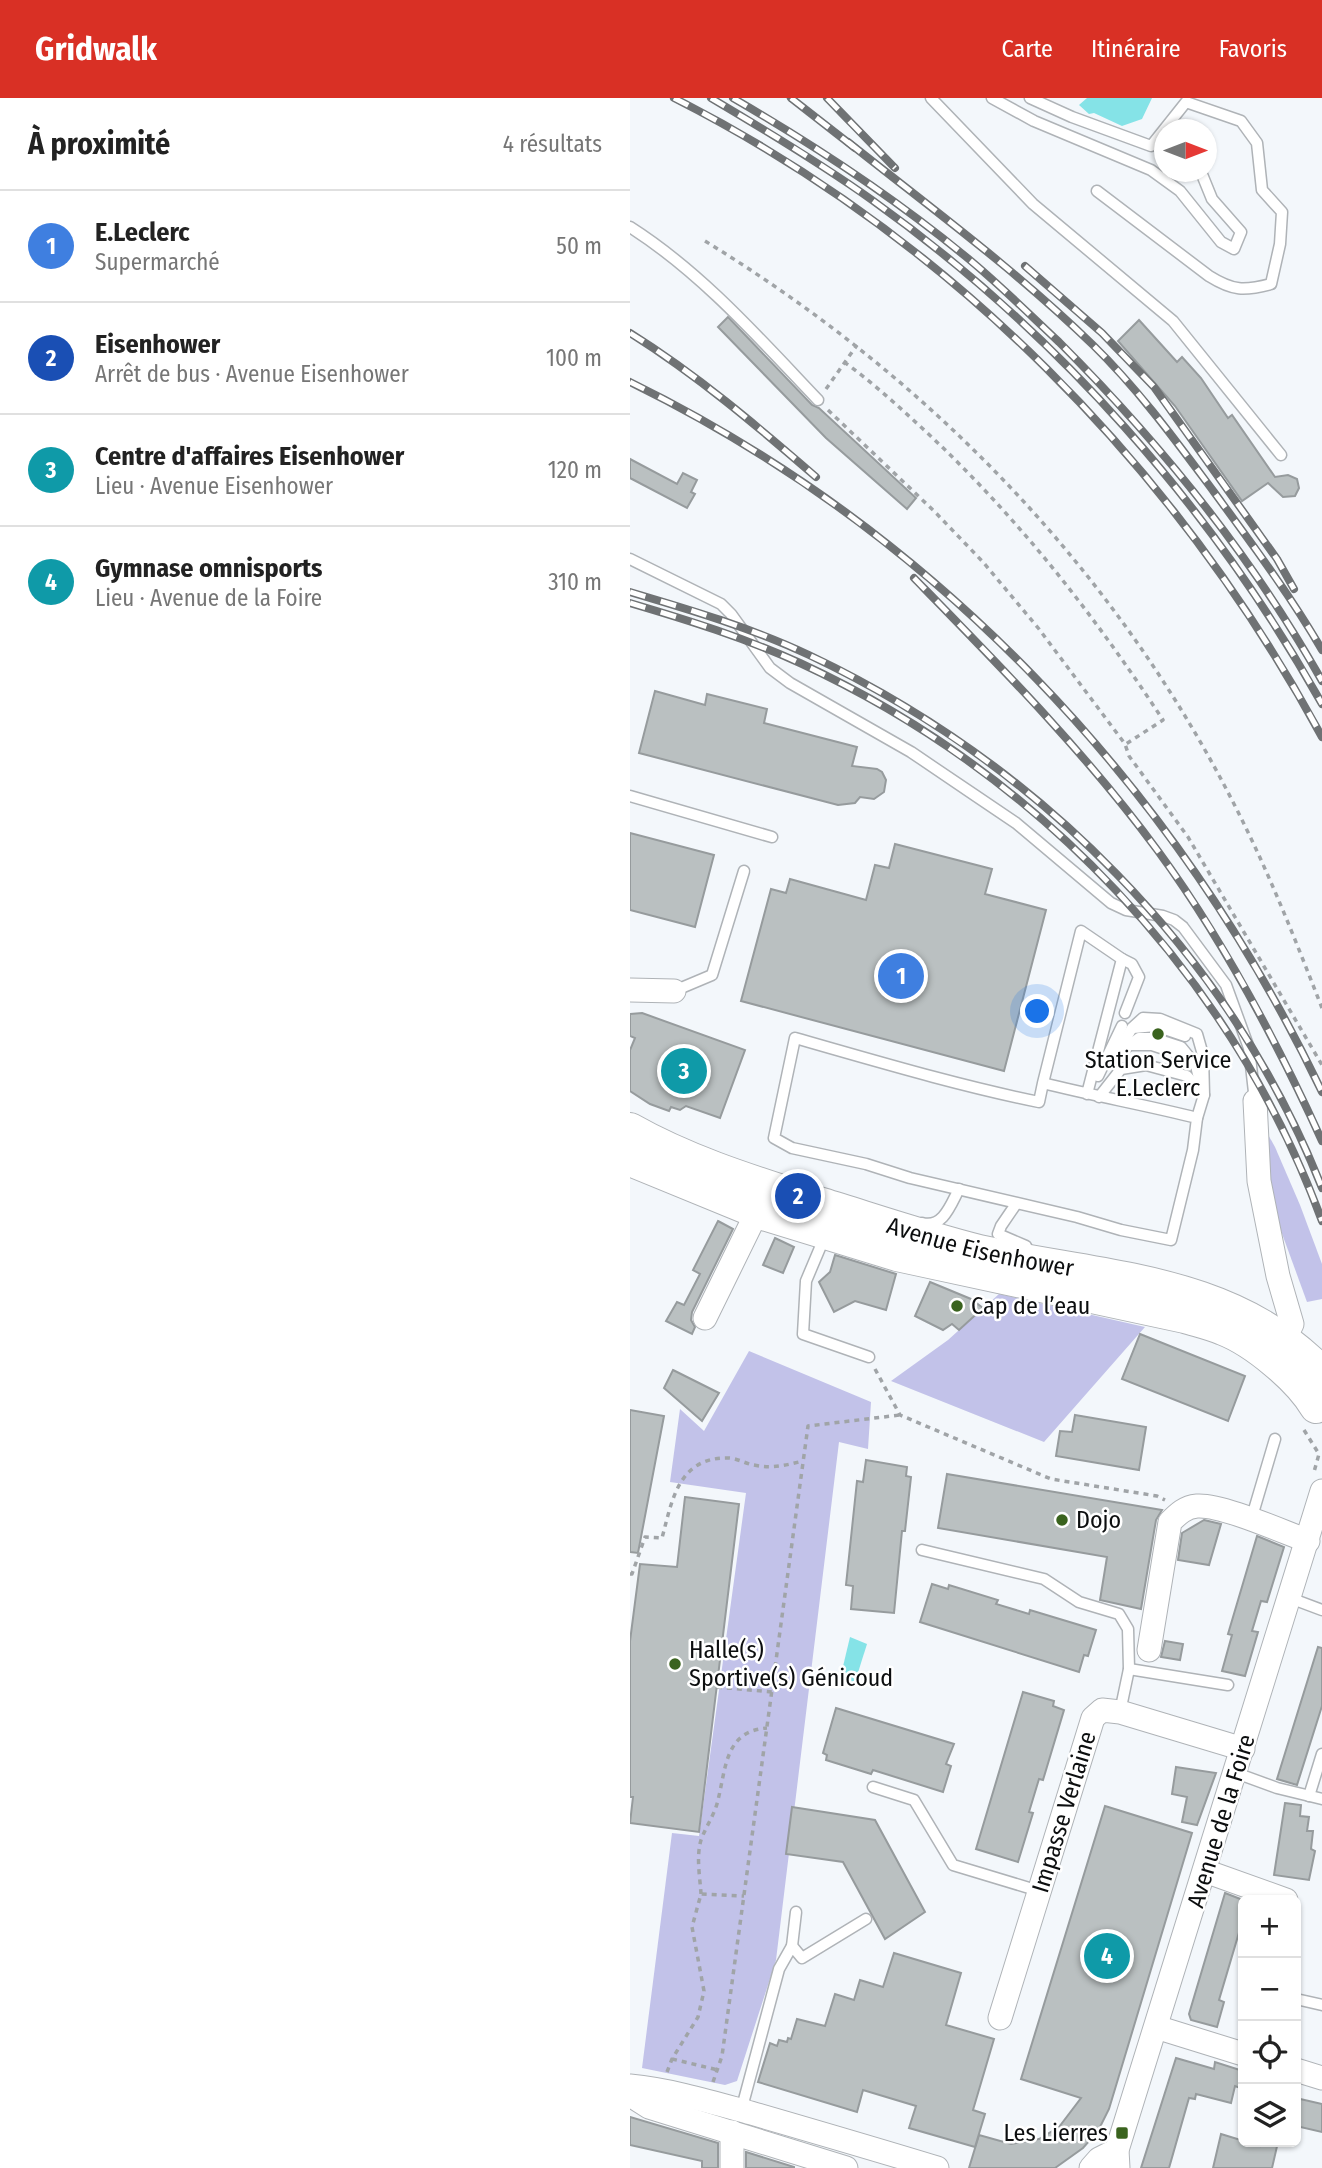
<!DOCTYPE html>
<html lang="fr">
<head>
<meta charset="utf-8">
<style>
	body { margin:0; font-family:"Fira Sans Condensed",sans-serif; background:#f6f6f6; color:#222 }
	.controls { position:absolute; right:21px; bottom:21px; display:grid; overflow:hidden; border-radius:10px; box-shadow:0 2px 5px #0004 }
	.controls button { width:63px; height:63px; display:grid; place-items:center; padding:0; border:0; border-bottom:2px solid #e0e0e0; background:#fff; color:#222; font:35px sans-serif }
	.compass { position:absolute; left:524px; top:21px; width:63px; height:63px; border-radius:50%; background:#fff; box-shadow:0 2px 5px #0004; rotate:90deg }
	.you { position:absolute; left:408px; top:914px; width:24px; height:24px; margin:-18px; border:5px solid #fff; border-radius:50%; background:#1a73e8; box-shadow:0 0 0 10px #1a73e833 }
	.badge { display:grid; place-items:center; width:46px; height:46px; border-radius:50%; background:#d93025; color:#fff; font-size:23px; font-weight:700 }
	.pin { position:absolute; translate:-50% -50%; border:4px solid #fff; box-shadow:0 2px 7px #0006 }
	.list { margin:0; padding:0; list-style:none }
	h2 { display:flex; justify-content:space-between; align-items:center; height:91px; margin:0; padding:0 28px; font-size:30px }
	h2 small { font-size:23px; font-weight:400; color:#767676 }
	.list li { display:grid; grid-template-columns:46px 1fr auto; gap:21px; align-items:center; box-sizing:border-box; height:112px; padding:0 28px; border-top:2px solid #e0e0e0 }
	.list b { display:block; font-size:26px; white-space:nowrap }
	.list p { margin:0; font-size:23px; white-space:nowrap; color:#767676 }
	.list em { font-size:23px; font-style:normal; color:#767676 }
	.icon { flex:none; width:38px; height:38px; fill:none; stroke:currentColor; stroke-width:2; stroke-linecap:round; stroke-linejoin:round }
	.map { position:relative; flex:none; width:692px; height:2070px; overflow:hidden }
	header { display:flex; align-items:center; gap:42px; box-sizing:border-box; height:98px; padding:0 35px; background:#d93025; color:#fff }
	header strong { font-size:33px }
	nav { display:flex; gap:38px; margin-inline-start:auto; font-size:24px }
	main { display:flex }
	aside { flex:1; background:#fff }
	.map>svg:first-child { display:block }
	.green { fill:#c2c2e9 }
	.water { fill:#85e3e7 }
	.building { fill:#bac0c1; stroke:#969b9d; stroke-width:2 }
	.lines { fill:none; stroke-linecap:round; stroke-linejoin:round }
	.lane-casing { stroke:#afb3b7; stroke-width:13 }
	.street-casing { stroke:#afb3b7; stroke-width:25 }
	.secondary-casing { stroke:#afb3b7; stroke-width:34 }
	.path { stroke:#a0a4a7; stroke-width:3.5; stroke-dasharray:5 5; stroke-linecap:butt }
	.lane { stroke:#fff; stroke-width:10 }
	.street { stroke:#fff; stroke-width:23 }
	.secondary { stroke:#fff; stroke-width:32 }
	.rail-casing { stroke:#6f7274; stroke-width:8 }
	.rail { stroke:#fff; stroke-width:5; stroke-dasharray:16; stroke-linecap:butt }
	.poi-dot { fill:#3a631e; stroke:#fff; stroke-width:2.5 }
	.labels { text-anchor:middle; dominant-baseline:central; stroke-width:5; stroke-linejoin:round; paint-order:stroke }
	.poi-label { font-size:24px; fill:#0c0e0f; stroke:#fff; text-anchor:start }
	.street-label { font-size:24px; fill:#0c0e0f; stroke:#fff }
</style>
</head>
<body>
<header>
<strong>Gridwalk</strong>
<nav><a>Carte</a><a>Itinéraire</a><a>Favoris</a></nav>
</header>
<main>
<aside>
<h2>À proximité<small>4 résultats</small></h2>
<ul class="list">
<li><span class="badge" style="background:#3f7fe0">1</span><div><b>E.Leclerc</b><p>Supermarché</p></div><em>50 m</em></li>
<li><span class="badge" style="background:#1a4fb4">2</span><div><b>Eisenhower</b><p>Arrêt de bus · Avenue Eisenhower</p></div><em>100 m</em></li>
<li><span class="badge" style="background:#0f9aa8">3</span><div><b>Centre d'affaires Eisenhower</b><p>Lieu · Avenue Eisenhower</p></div><em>120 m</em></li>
<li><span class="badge" style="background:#0f9aa8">4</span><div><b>Gymnase omnisports</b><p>Lieu · Avenue de la Foire</p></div><em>310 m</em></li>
</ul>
</aside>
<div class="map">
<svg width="692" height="2070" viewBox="0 0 692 2070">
	<rect width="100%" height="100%" fill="#f3f7fb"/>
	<g class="green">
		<polygon points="631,1024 645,1049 670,1107 692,1166 692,1201 677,1204 643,1111"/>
		<polygon points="369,1196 515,1229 414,1344 261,1283 318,1242"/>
		<polygon points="119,1253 241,1304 238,1351 209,1344 146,1862 107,1983 95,1987 12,1970 42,1735 69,1738 116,1395 40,1384 50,1311 74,1333"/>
	</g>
	<g class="water">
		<polygon points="457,0 522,0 512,21 492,28 464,15 459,16 449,7"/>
		<polygon points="220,1539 237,1546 225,1584 210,1581"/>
	</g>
	<g class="building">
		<polygon points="98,219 182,307 189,310 286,400 277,411 196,340 88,229"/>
		<polygon points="509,222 547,264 552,259 571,280 598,320 602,317 645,379 658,377 667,381 669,390 665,398 653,399 638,385 612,403 545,308 488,243"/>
		<polygon points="0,361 47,386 53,375 67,382 61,394 65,396 57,410 0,380"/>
		<polygon points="25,593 75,607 77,596 137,611 134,625 227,649 222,668 247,671 252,674 256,682 254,694 244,701 230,699 225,705 208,707 9,655"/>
		<polygon points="0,735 84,757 65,829 0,812"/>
		<polygon points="265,746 362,771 355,796 416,812 374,973 111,903 141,791 156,795 160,781 236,802 245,767 259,770"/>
		<polygon points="12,915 115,952 90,1020 56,1008 50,1012 41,1009 39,1013 20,1006 0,993 0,952 5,940 0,938 0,916"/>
		<polygon points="88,1123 103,1131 62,1214 61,1222 65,1229 62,1236 36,1223 47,1204 54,1207 70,1176 63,1172"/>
		<polygon points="145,1140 164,1149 153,1175 133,1167"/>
		<polygon points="205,1157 266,1176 256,1212 225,1203 204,1214 189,1184 200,1174"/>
		<polygon points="300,1184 341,1201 353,1210 329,1232 322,1226 313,1232 285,1218"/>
		<polygon points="510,1236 615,1278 598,1323 492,1281"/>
		<polygon points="43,1272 89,1295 72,1323 34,1290"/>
		<polygon points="0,1312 34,1318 8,1455 0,1454"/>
		<polygon points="445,1317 516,1329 509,1372 426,1358 430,1333 442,1334"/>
		<polygon points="236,1362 277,1369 276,1378 281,1379 275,1433 272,1433 264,1515 221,1511 223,1488 216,1487 227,1383 233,1384"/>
		<polygon points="317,1376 532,1412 526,1422 511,1511 470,1502 477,1459 308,1430"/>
		<polygon points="55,1399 109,1406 69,1734 0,1725 3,1699 0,1699 0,1543 10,1466 47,1469"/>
		<polygon points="574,1422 591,1426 579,1467 548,1462 552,1435"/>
		<polygon points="627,1438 654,1449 637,1504 631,1503 622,1533 628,1534 615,1578 592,1573 602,1537 598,1536"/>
		<polygon points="302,1486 318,1491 319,1487 368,1502 366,1506 399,1516 400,1512 466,1532 458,1558 454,1557 449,1574 290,1524"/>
		<polygon points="535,1543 553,1546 550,1562 531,1559"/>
		<polygon points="688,1549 692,1550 692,1608 667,1687 647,1681"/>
		<polygon points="393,1594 424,1603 423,1608 434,1612 413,1682 409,1681 399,1714 403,1715 388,1764 346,1751"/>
		<polygon points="206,1610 324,1646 316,1666 321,1668 313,1694 243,1672 241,1676 196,1662 197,1657 193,1655"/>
		<polygon points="546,1669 586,1675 567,1727 552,1724 557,1699 542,1696"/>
		<polygon points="655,1705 671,1707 670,1718 679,1719 677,1733 683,1733 681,1751 685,1753 679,1782 644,1777"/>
		<polygon points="475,1708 562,1735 479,2011 468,2033 453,2050 425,2070 339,2070 349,2037 381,2046 409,2041 429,2029 451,2000 391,1981"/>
		<polygon points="162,1709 245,1722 295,1814 255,1841 213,1764 156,1756"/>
		<polygon points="595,1795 613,1802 613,1821 589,1902 594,1904 587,1929 561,1922 559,1916"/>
		<polygon points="264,1855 331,1875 316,1927 364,1941 343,2012 355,2016 345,2049 279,2030 286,2008 233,1992 227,2014 128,1984 140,1945 147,1948 149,1942 157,1944 158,1940 161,1941 167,1921 195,1928 205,1896 224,1902 230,1882 253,1889"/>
		<polygon points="546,1960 584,1971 585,1964 613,1973 613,1991 605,1988 601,2005 566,1996 565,2001 559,2000 539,2070 511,2070"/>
		<polygon points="666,2000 692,2006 692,2034 666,2028"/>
		<polygon points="0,2019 88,2045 88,2070 72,2070 72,2063 0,2047"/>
		<polygon points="591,2036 630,2048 631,2044 648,2044 642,2070 583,2070"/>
		<polygon points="116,2054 164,2069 164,2070 116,2070"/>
	</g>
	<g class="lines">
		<g class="lane-casing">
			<g id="lane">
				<polyline points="301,0 403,106 543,223 651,357"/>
				<polyline points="362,0 404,23 521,72 550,93 591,144 604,151 611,134 582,101 571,74"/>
				<path d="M400,0l42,19 79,29 35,-44 55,19 16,22 5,47 20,22 -2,32 -9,40c-27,7 -38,7 -62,-8l-112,-85"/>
				<path d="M0,129c72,46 129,111 188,173"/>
				<polyline points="0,461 91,506 101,516 140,570 160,585 281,654 346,698 386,725 481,805 496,812 533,818 544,822 553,829 596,887 619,950 625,1003"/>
				<polyline points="0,698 142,739"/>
				<polyline points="492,861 502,866 509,879 495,915"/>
				<polyline points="44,893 82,877 114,773"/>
				<polyline points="503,930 526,928 555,938"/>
				<polyline points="500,947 509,940 523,940 551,949 560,960"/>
				<polyline points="490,954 500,947 522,947 552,957 566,968 570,984"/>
				<polyline points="486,957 502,930 513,920 530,921 567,936 573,957 574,997"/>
				<polyline points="468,978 492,928"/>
				<path d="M413,985c51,13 103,22 154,35l-4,32 -22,90 -50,-10 -44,-13 -167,-39 -44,-14 -74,-16 -18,-10 21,-100c81,23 161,47 244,64l4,-19 38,-152 41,28 -35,135"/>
				<polyline points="469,999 491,971 516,967 557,978 574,997 567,1020"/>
				<polyline points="386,1106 371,1128 368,1136 396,1148"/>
				<path d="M292,1125c21,6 29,-19 37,-34"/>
				<polyline points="195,1138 176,1183 173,1236 239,1259"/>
				<polyline points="621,1422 645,1341"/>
				<polyline points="292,1452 414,1481 449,1504 489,1516 498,1531 499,1571 490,1614"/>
				<polyline points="660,1500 692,1512"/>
				<polyline points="499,1571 598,1587"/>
				<polyline points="606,1675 647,1690 692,1701"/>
				<polyline points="243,1689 284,1702 323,1767 409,1793"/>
				<polyline points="679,1698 692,1656"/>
				<polyline points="162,1848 166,1814"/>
				<polyline points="666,1901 692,1907"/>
				<polyline points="111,2013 149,1871 162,1848 172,1860 236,1821"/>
			</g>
		</g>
		<g class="street-casing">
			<g id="street">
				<polyline points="0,892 44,893"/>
				<polyline points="625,1003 629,1083 648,1178 662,1226 654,1242"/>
				<polyline points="75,1220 127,1114"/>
				<path d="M519,1552l21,-128c8,-8 15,-15 27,-16 24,-2 86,26 111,35"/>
				<polyline points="575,1773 656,1802"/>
				<polyline points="370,1920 463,1620 472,1612 490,1614 613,1651"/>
				<polyline points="526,1929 613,1956"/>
				<polyline points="666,1972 692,1980"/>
				<path d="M0,1988c41,4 81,16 121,27 62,18 124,36 186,55"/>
				<polyline points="0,1997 19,2009 216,2070"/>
				<polyline points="102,2070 102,2034"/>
				<polyline points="461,2070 469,2061 487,2052"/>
				<polyline points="488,2070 487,2052 692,1393"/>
			</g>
		</g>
		<g class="secondary-casing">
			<g id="secondary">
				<path id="s1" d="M0,1031c60,34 127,54 192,75 52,16 105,34 157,47 119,27 253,26 343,122"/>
				<path d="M0,1062l127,52 140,43 288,62c13,4 26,7 38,12 31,12 76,49 93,78"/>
			</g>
		</g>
		<g class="path">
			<path d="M75,143c225,138 409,327 529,563 34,66 61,135 88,204"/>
			<path d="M214,264c28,20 53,43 78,66 94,87 171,185 241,292l-37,24"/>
			<polyline points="196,291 227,247"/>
			<polyline points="198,312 304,413 353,464 409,531 495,646 499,658 558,739 692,967"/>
			<polyline points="245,1271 270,1317 421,1381 527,1398 535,1402"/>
			<polyline points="674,1332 689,1356 684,1374"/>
			<path d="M0,1476h2l13,-37 17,1c10,-37 16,-81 66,-80 9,0 18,6 26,7 18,4 33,0 49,-4"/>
			<polyline points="87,1589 142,1594"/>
			<path d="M71,1796c-1,-17 -5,-37 0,-54 5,-14 14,-26 17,-40 8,-32 7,-69 49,-72"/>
			<polyline points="42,1961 88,1972"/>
			<polyline points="37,1974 42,1961 68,1919 74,1893 62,1829 71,1796 114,1798"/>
			<polyline points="83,1984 92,1958 178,1328 270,1317"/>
		</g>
		<use href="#lane" class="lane"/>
		<use href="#street" class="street"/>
		<use href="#secondary" class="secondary"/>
		<g class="rail-casing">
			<g id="rail">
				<path d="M44,0c276,140 501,368 648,639"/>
				<path d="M81,0c54,32 109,65 161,102 185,132 339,306 450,504"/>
				<path d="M103,0c81,47 159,98 232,158 33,27 63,57 94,86 101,101 193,214 263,339"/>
				<polyline points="161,0 225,50"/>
				<polyline points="197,0 265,70"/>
				<path d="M218,44c83,66 169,129 245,203 46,45 83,96 121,147 38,52 76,103 108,158"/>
				<polyline points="395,168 472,235 524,289 647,461 664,491"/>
				<path d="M0,235c67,42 126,92 186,144"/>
				<path d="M0,284c306,150 546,404 692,710"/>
				<path d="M284,480c85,87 172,175 244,273 66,90 118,189 164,290"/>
				<path d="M0,494c61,18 122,36 179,63 228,108 420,297 513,533"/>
				<path d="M0,505c58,17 115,35 170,60 238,110 431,311 522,558"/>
			</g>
		</g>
		<use href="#rail" class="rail"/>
	</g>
	<g class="poi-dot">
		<circle cx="528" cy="936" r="7"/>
		<circle cx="327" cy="1208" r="7"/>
		<circle cx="432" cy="1422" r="7"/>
		<circle cx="45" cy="1566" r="7"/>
		<rect x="485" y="2028" width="14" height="14" rx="3.5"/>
	</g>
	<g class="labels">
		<g class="poi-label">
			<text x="528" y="962" text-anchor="middle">Station Service<tspan x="528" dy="28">E.Leclerc</tspan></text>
			<text x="341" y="1208">Cap de l’eau</text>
			<text x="446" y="1422">Dojo</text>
			<text x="59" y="1552">Halle(s)<tspan x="59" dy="28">Sportive(s) Génicoud</tspan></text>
			<text x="478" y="2035" text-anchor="end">Les Lierres</text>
		</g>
		<g class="street-label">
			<text stroke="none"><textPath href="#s1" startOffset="371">Avenue Eisenhower</textPath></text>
			<text transform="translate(434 1714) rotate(-73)">Impasse Verlaine</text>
			<text transform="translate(591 1723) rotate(-73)">Avenue de la Foire</text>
		</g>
	</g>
</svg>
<div class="controls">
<button>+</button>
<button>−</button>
<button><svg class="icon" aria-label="locate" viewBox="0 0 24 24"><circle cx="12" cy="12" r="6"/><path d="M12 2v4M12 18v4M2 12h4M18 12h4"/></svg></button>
<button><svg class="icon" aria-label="layers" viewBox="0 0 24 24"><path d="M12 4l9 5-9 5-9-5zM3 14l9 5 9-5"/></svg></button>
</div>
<svg class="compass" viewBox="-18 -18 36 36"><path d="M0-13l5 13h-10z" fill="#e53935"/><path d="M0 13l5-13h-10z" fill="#767676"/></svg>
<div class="you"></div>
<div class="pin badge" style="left:271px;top:878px;background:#3f7fe0">1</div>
<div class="pin badge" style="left:168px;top:1098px;background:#1a4fb4">2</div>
<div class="pin badge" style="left:54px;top:973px;background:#0f9aa8">3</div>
<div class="pin badge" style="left:477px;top:1858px;background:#0f9aa8">4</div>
</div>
</main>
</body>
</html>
